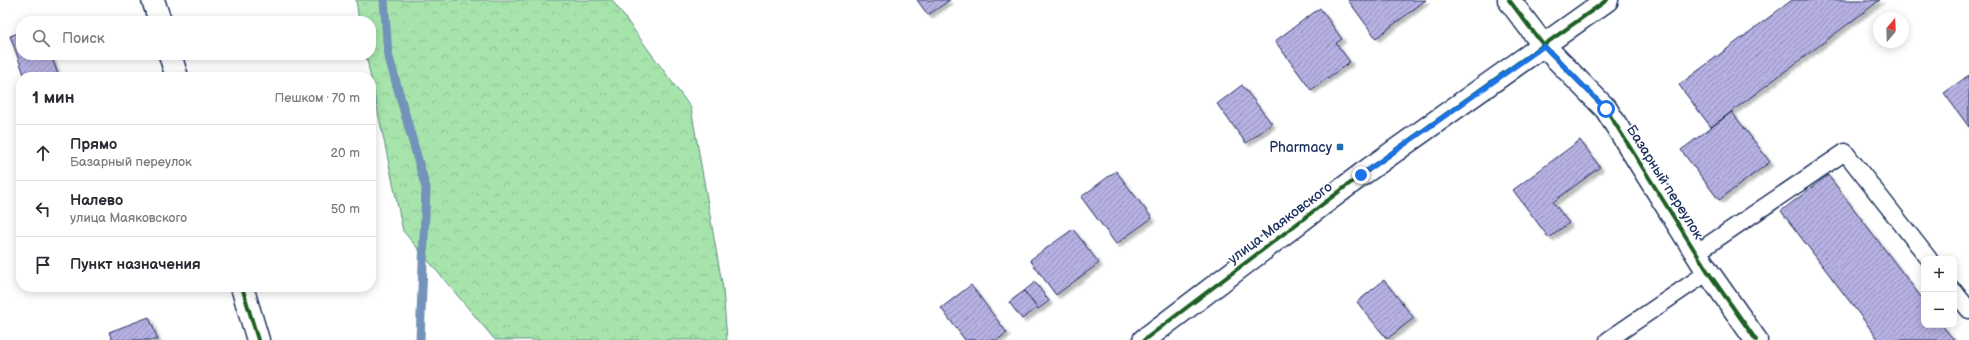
<!DOCTYPE html>
<html lang="ru">
<head>
<meta charset="utf-8">
<style>
	body { margin:0; font-family:"Balsamiq Sans",sans-serif; background:#f2f2f3; color:#2b2b33 }
	.controls { position:absolute; right:12px; bottom:12px; display:grid; overflow:hidden; border-radius:8px; box-shadow:0 2px 10px #0003 }
	.controls button { width:36px; height:36px; display:grid; place-items:center; padding:0; border:0; border-bottom:1px solid #e1e1e2; background:#fff; color:#2b2b33; font:20px sans-serif }
	.compass { position:absolute; left:1873px; top:12px; width:36px; height:36px; border-radius:50%; background:#fff; box-shadow:0 2px 10px #0003; rotate:19deg }
	.stop { position:absolute; width:12px; height:12px; margin:-9px; border:3px solid #1a73e8; border-radius:50%; background:#fff }
	.stop.end { background:#1a73e8; border-color:#fff; box-shadow:0 1px 4px #0008 }
	.list { margin:0; padding:0; list-style:none }
	h2 { display:flex; justify-content:space-between; align-items:center; height:52px; margin:0; padding:0 16px; font-size:17px }
	h2 small { font-size:13px; font-weight:400; color:#7c7c81 }
	.list li { display:grid; grid-template-columns:26px 1fr auto; gap:12px; align-items:center; box-sizing:border-box; height:56px; padding:0 16px; border-top:1px solid #e1e1e2 }
	.list b { display:block; font-size:15px; white-space:nowrap }
	.list p { margin:0; font-size:13px; white-space:nowrap; color:#7c7c81 }
	.list em { font-size:13px; font-style:normal; color:#7c7c81 }
	.icon { flex:none; width:22px; height:22px; fill:none; stroke:currentColor; stroke-width:2; stroke-linecap:round; stroke-linejoin:round }
	.map { position:relative; flex:none; width:1969px; height:340px; overflow:hidden }
	.search { position:absolute; background:#fff; box-shadow:0 2px 10px #0003; left:16px; top:16px; width:360px; height:44px; display:flex; align-items:center; gap:10px; box-sizing:border-box; padding:0 14px; border-radius:16px; color:#7c7c81; font-size:15px }
	.panel { position:absolute; background:#fff; box-shadow:0 2px 10px #0003; left:16px; top:72px; width:360px; height:220px; border-radius:16px }
	.map>svg:first-child { display:block }
	.forest { fill:url(#forest-crowns); stroke:#608a84 }
	.lines { fill:none; stroke-linecap:round; stroke-linejoin:round }
	.stream { stroke:#7393ba; stroke-width:9 }
	.building { fill:url(#building-hatch); stroke:#1b2f5e; filter:url(#shadow) }
	.service-casing { stroke:#1b2f5e; stroke-width:19 }
	.minor-casing { stroke:#1b2f5e; stroke-width:25 }
	.tertiary-casing { stroke:#1b2f5e; stroke-width:25 }
	.service { stroke:#fff; stroke-width:16 }
	.minor { stroke:#fff; stroke-width:22 }
	.tertiary { stroke:#fff; stroke-width:22 }
	.cycleway-casing { stroke:#fff; stroke-width:6 }
	.cycleway { stroke:#1b5e20; stroke-width:4 }
	.route { stroke:#1a73e8; stroke-width:5 }
	.poi-dot { fill:#1f6fb2; stroke:#fff; stroke-width:1.5 }
	.labels { text-anchor:middle; dominant-baseline:central; stroke-width:3.5; stroke-linejoin:round; paint-order:stroke }
	.poi-label { font-size:14px; fill:#1b2f5e; stroke:#fff; text-anchor:end }
	.street-label { font-size:14px; fill:#1b2f5e; stroke:#fff }
</style>
</head>
<body>
<div class="map">
<svg width="1969" height="340" viewBox="0 0 1969 340">
	<defs>
		<pattern id="forest-crowns" width="20" height="18" patternUnits="userSpaceOnUse"><rect width="20" height="18" fill="#a6e4ab"/><path d="M2 6a3 3 0 1 1 6 0M12 15a3 3 0 1 1 6 0" fill="none" stroke="#8ec496"/></pattern>
		<pattern id="building-hatch" width="6" height="6" patternUnits="userSpaceOnUse"><rect width="6" height="6" fill="#b7b0e2"/><path d="M-1 1l2-2M0 6l6-6M5 7l2-2" fill="none" stroke="#9490ba"/></pattern>
		<filter id="shadow"><feDropShadow dx="3.5" dy="3.5" stdDeviation="1" flood-color="#0004"/></filter>
	</defs>
	<rect width="100%" height="100%" fill="#fff"/>
	<filter id="ink" filterUnits="userSpaceOnUse"><feTurbulence type="fractalNoise" baseFrequency=".025" numOctaves="2"/><feDisplacementMap in="SourceGraphic" scale="8" xChannelSelector="R" yChannelSelector="G"/><feConvolveMatrix kernelMatrix="1 2 1 2 8 2 1 2 1" color-interpolation-filters="sRGB"/></filter>
	<g filter="url(#ink)">
		<polygon class="forest" points="356,0 612,0 691,108 723,289 727,340 495,340 403,231 366,55 371,55 371,21 359,21"/>
		<g class="lines">
			<polyline class="stream" points="384,0 388,54 426,188 420,340"/>
		</g>
		<g class="building">
			<polygon points="917,0 950,0 928,15"/>
			<polygon points="1348,0 1426,0 1376,38"/>
			<polygon points="1792,0 1880,0 1711,127 1679,85"/>
			<polygon points="1320,8 1342,39 1336,43 1350,62 1311,90 1275,41"/>
			<polygon points="21,32 21,55 51,55 59,77 25,77 10,36"/>
			<polygon points="1969,75 1969,127 1944,93"/>
			<polygon points="1242,85 1272,124 1246,143 1217,104"/>
			<polygon points="1732,112 1770,162 1719,200 1681,150"/>
			<polygon points="1580,140 1600,167 1553,202 1569,223 1549,238 1513,190"/>
			<polygon points="1116,171 1152,218 1116,244 1081,197"/>
			<polygon points="1828,175 1924,301 1924,325 1942,325 1954,340 1879,340 1781,211"/>
			<polygon points="1073,229 1099,263 1056,295 1030,260"/>
			<polygon points="1384,280 1414,318 1387,339 1357,302"/>
			<polygon points="1035,282 1049,301 1038,309 1024,291"/>
			<polygon points="971,285 1007,333 997,340 965,340 941,308"/>
			<polygon points="1024,291 1037,308 1022,319 1009,302"/>
			<polygon points="149,317 158,340 112,340 109,332"/>
		</g>
		<g class="lines">
			<g class="service-casing">
				<g id="service">
					<polyline points="1696,253 1845,152 1929,259"/>
					<polyline points="1954,291 1969,310"/>
					<polyline points="1608,340 1708,272"/>
				</g>
			</g>
			<g class="minor-casing">
				<g id="minor">
					<polyline points="153,0 160,21"/>
					<polyline points="1544,46 1606,109 1708,272 1756,340"/>
					<polyline points="170,55 177,77"/>
					<polyline points="242,287 258,340"/>
				</g>
			</g>
			<g class="tertiary-casing">
				<g id="tertiary">
					<polyline points="1509,0 1544,46"/>
					<polyline points="1144,340 1361,175 1607,0"/>
				</g>
			</g>
			<use href="#service" class="service"/>
			<use href="#minor" class="minor"/>
			<use href="#tertiary" class="tertiary"/>
			<g class="cycleway-casing">
				<g id="cycleway">
					<polyline points="1509,0 1544,46 1606,109 1708,272 1756,340"/>
					<polyline points="242,287 258,340"/>
					<polyline points="1144,340 1361,175 1607,0"/>
				</g>
			</g>
			<use href="#cycleway" class="cycleway"/>
		</g>
	</g>
	<g class="lines" filter="url(#ink)">
		<polyline class="route" points="1361,175 1544,46 1606,109"/>
	</g>
	<rect class="poi-dot" x="1336" y="143" width="8" height="8" rx="2"/>
	<g class="labels">
		<g class="poi-label">
			<text x="1332" y="147">Pharmacy</text>
		</g>
		<g class="street-label">
			<text transform="translate(1665 182) rotate(58)">Базарный переулок</text>
			<text transform="translate(1280 223) rotate(-37)">улица Маяковского</text>
		</g>
	</g>
</svg>
<div class="controls">
<button>+</button>
<button>−</button>
</div>
<svg class="compass" viewBox="-18 -18 36 36"><path d="M0-13l5 13h-10z" fill="#e53935"/><path d="M0 13l5-13h-10z" fill="#7c7c81"/></svg>
<div class="stop" style="left:1606px;top:109px"></div>
<div class="stop end" style="left:1361px;top:175px"></div>
<div class="search"><svg class="icon" aria-label="search" viewBox="0 0 24 24"><circle cx="10" cy="10" r="6"/><path d="M15 15l6 6"/></svg>Поиск</div>
<section class="panel">
<h2>1 мин<small>Пешком · 70 m</small></h2>
<ul class="list">
<li><svg class="icon" aria-label="ahead" viewBox="0 0 24 24"><path d="M12 20V5M6 11l6-6 6 6"/></svg><div><b>Прямо</b><p>Базарный переулок</p></div><em>20 m</em></li>
<li><svg class="icon" aria-label="left" viewBox="0 0 24 24"><path d="M17 20v-9H6M10 6l-5 5 5 5"/></svg><div><b>Налево</b><p>улица Маяковского</p></div><em>50 m</em></li>
<li><svg class="icon" aria-label="arrive" viewBox="0 0 24 24"><path d="M6 21V4h12l-3 4 3 4H6"/></svg><div><b>Пункт назначения</b></div></li>
</ul>
</section>
</div>
</body>
</html>
